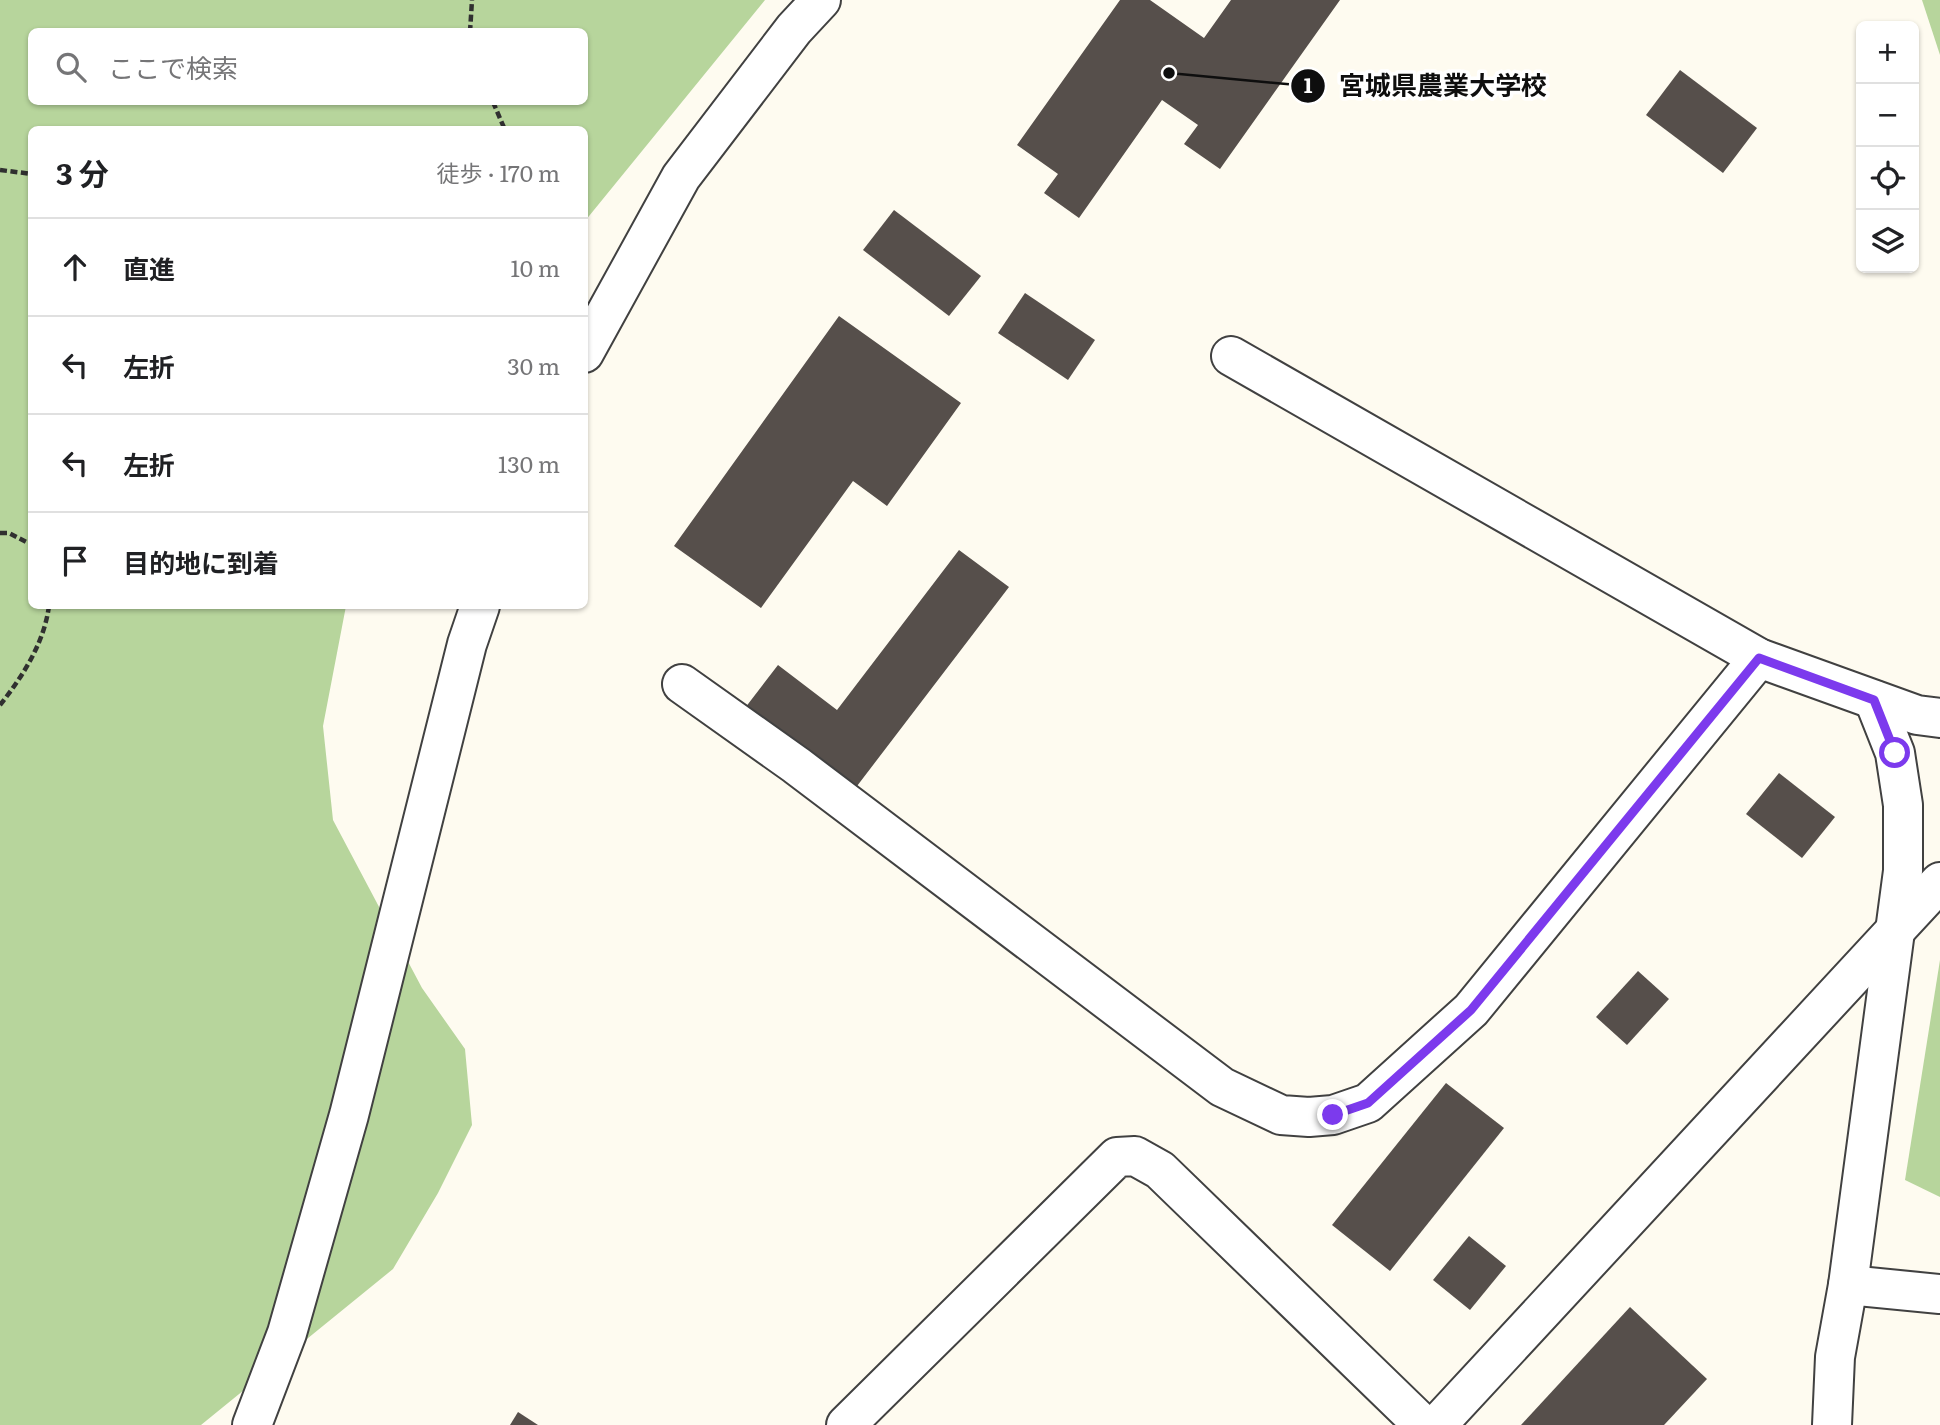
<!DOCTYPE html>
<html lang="ja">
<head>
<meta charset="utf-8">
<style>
	body { margin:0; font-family:Literata,"Noto Sans JP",serif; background:#f2f2f2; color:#202124 }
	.controls { position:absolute; right:21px; top:21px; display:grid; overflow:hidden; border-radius:10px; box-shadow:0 2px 5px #0004 }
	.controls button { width:63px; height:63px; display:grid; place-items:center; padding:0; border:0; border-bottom:2px solid #e0e0e0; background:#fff; color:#202124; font:35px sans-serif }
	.stop { position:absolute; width:21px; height:21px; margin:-16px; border:5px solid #7c3aed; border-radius:50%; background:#fff }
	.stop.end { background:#7c3aed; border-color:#fff; box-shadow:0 2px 7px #0008 }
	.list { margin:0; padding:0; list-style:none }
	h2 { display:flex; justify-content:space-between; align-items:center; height:91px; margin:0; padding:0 28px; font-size:30px }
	h2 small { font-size:23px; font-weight:400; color:#757577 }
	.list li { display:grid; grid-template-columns:46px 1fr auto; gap:21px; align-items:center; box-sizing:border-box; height:98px; padding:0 28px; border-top:2px solid #e0e0e0 }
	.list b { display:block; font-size:26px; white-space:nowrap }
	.list em { font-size:23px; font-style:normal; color:#757577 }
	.icon { flex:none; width:38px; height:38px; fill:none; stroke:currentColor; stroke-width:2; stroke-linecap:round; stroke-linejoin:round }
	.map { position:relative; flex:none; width:1940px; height:1425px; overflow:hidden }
	.search { position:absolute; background:#fff; box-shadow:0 2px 5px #0004; left:28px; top:28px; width:560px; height:77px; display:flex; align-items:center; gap:18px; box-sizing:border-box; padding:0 24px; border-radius:10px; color:#757577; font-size:26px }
	.panel { position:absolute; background:#fff; box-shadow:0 2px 5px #0004; left:28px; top:126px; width:560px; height:483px; border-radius:10px }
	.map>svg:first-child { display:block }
	.forest { fill:#b7d59c; fill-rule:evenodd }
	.building { fill:#564f4b }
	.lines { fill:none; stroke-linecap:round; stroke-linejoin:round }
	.minor-casing { stroke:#414141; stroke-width:42 }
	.path { stroke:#303030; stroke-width:4.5; stroke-dasharray:7 3.5; stroke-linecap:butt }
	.minor { stroke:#fff; stroke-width:38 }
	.route { stroke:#7c3aed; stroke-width:9 }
	.leader { fill:none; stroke:#0e0e0e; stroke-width:2.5 }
	.callout-dot { fill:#0e0e0e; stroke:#fff; stroke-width:2.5 }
	.mark-label { font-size:21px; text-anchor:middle; font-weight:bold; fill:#fff }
	.callout-label { font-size:26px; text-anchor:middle; font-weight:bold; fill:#0e0e0e; stroke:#fff; stroke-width:7; stroke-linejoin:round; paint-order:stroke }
</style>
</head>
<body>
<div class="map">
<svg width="1940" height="1425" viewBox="0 0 1940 1425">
	<rect width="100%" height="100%" fill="#fefbf0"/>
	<g class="forest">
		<path d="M0,0h765l-180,221 -1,-91h-552v476h314l-23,120 10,94 89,168 43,61 7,76 -34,68 -45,76 -192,156h-201zM32,32h552v70h-552z"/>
		<polygon points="1922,0 1940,0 1940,55"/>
		<polygon points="1940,960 1940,1197 1905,1180"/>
	</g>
	<g class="building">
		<polygon points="1120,0 1150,0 1204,38 1231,0 1340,0 1220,169 1184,144 1198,125 1162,100 1079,218 1044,193 1058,174 1017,145"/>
		<polygon points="1680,70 1757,128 1723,173 1646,115"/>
		<polygon points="894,210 981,276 949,316 863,250"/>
		<polygon points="1025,293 1095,340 1068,380 998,333"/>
		<polygon points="839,316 961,403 887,506 853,481 761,608 674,546"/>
		<polygon points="959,550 1009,587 854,790 745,708 778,665 837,710"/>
		<polygon points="1779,773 1835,817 1802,858 1746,814"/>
		<polygon points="1638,971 1669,999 1627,1045 1596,1017"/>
		<polygon points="1446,1083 1504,1128 1390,1271 1332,1225"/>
		<polygon points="1469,1236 1506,1266 1470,1310 1433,1280"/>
		<polygon points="1630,1307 1707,1379 1664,1425 1521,1425"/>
		<polygon points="518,1412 538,1425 510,1425"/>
	</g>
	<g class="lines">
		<g class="minor-casing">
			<g id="minor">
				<polyline points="584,353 681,177 794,29 821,0"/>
				<polyline points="1231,356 1759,658 1917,715 1940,718"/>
				<polyline points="682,684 796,765 1222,1087 1281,1115 1309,1117 1333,1115 1368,1103 1471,1010 1759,658"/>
				<polyline points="1848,1285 1940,1294"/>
				<polyline points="252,1425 287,1333 349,1115 467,644 480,606"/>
				<polyline points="846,1425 1117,1157 1135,1156 1160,1170 1423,1425"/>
				<polyline points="1437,1425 1940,882"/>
				<polyline points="1832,1425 1835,1357 1848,1285 1903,871 1903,805 1895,753 1874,700"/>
			</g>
		</g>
		<g class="path">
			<polyline points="470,32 472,0"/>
			<polyline points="493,102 505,130"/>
			<polyline points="0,170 32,174"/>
			<polyline points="0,533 9,533 32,545"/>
			<path d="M0,705c23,-29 44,-62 49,-99"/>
		</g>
		<use href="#minor" class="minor"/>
	</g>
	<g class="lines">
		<polyline class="route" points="1333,1115 1368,1103 1471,1010 1759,658 1874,700 1895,753"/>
	</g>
	<path class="leader" d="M1169 73L1308 86"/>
	<g class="callout-dot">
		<circle cx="1169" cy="73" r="7"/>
		<circle cx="1308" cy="86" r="18"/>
	</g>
	<g class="mark-label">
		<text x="1308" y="93">1</text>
	</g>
	<g class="callout-label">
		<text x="1443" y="95">宮城県農業大学校</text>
	</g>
</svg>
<div class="controls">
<button>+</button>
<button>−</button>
<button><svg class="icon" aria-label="locate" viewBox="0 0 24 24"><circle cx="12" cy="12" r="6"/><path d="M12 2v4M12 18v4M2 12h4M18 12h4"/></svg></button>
<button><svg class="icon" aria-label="layers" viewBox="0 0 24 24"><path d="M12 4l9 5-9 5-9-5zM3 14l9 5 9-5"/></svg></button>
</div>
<div class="stop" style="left:1895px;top:753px"></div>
<div class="stop end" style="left:1333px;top:1115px"></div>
<div class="search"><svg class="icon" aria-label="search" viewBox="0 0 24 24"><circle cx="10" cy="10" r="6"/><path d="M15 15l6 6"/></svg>ここで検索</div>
<section class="panel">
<h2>3 分<small>徒歩 · 170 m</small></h2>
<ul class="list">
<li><svg class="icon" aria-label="ahead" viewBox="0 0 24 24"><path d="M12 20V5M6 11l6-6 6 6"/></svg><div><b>直進</b></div><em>10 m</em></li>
<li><svg class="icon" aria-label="left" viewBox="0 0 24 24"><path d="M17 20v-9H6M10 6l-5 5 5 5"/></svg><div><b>左折</b></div><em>30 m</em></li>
<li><svg class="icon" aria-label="left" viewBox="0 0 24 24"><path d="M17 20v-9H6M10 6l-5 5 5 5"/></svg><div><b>左折</b></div><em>130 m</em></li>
<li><svg class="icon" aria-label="arrive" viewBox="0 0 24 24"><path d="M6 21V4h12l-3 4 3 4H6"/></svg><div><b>目的地に到着</b></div></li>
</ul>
</section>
</div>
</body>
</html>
